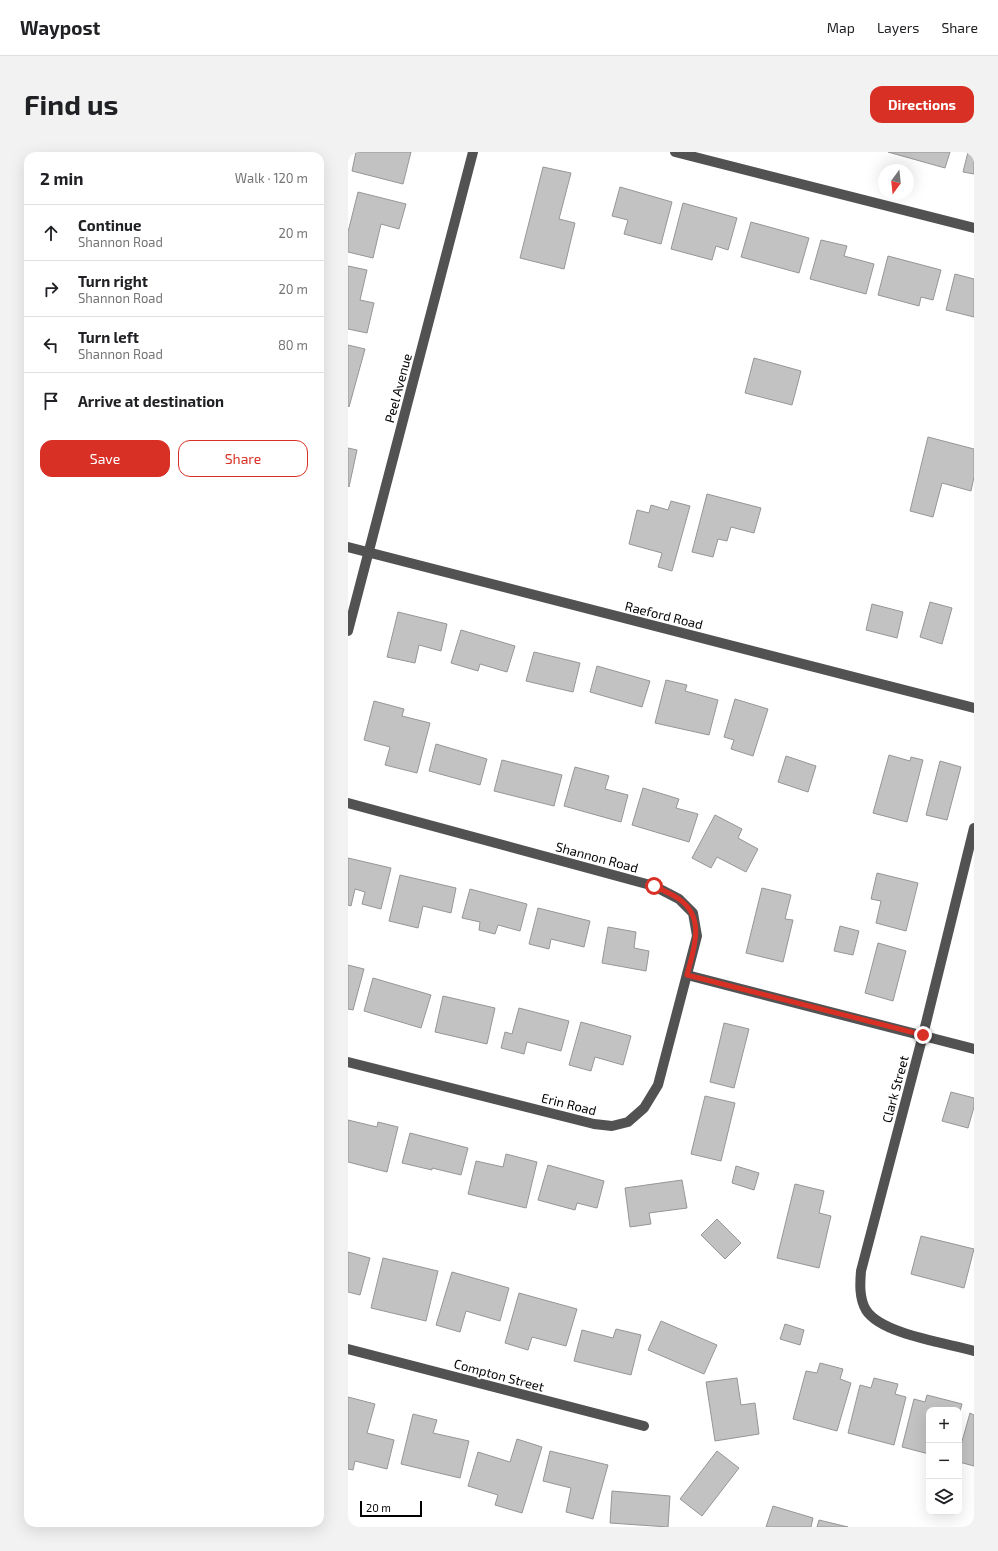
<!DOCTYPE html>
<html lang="en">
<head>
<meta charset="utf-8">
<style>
	body { margin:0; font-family:"Exo 2",sans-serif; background:#f2f2f2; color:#202124 }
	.controls { position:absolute; right:12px; bottom:12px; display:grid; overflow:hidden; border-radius:8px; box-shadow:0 4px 16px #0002 }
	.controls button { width:36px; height:36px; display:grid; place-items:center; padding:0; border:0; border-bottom:1px solid #e0e0e0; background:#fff; color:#202124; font:20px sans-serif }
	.compass { position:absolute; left:530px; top:12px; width:36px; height:36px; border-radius:50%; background:#fff; box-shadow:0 4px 16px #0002; rotate:195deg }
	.scale { position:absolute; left:12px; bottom:10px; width:62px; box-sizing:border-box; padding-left:4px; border:2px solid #000; border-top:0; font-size:11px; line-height:14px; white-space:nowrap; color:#000; -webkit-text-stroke:3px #fff; paint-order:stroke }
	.stop { position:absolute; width:12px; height:12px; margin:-9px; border:3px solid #d93025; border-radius:50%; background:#fff }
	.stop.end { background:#d93025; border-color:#fff; box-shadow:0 1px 4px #0008 }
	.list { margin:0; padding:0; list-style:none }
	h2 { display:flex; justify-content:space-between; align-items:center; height:52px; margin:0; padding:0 16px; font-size:17px }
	h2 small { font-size:13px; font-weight:400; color:#757577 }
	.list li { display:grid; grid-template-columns:26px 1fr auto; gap:12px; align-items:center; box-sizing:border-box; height:56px; padding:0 16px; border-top:1px solid #e0e0e0 }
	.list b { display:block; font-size:15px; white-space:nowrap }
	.list p { margin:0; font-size:13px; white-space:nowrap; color:#757577 }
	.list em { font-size:13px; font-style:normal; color:#757577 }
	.actions { display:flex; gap:8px; padding:12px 16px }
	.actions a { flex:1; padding:9px 0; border:1px solid #d93025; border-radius:12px; text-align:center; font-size:14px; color:#d93025 }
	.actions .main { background:#d93025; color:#fff }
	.icon { flex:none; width:22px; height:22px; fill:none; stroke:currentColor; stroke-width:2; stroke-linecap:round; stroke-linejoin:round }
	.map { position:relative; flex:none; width:626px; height:1375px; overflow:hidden; border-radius:12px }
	header { display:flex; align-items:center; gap:24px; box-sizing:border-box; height:56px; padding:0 20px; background:#fff; border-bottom:1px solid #e0e0e0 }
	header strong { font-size:19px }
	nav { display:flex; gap:22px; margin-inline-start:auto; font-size:14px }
	.intro { display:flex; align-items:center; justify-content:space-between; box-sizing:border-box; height:96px; padding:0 24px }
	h1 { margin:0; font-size:28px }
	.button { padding:10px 18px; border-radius:12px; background:#d93025; color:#fff; font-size:14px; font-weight:700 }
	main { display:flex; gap:24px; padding:0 24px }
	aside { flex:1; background:#fff; border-radius:12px; box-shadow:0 4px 16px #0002 }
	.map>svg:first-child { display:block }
	.building { fill:#c2c2c2; stroke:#969696 }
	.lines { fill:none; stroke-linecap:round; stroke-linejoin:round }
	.minor { stroke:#525252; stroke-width:10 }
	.route { stroke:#d93025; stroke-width:5 }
	.labels { text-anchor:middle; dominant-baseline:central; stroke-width:3.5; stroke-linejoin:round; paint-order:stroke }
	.street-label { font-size:13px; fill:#000; stroke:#fff }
</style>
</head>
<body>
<header>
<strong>Waypost</strong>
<nav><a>Map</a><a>Layers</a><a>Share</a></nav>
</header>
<div class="intro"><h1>Find us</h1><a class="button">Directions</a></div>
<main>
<aside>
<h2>2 min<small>Walk · 120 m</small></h2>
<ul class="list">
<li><svg class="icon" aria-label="ahead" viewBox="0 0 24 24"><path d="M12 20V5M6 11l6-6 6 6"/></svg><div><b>Continue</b><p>Shannon Road</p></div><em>20 m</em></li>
<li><svg class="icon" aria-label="right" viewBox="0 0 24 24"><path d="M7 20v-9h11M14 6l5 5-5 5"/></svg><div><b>Turn right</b><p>Shannon Road</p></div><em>20 m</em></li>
<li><svg class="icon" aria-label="left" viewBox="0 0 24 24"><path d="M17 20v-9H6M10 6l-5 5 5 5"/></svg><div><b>Turn left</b><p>Shannon Road</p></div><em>80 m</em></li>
<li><svg class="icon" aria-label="arrive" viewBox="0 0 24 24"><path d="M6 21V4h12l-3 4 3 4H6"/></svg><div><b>Arrive at destination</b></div></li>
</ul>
<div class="actions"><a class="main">Save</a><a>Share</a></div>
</aside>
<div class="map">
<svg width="626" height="1375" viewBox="0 0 626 1375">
	<rect width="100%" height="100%" fill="#fff"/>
	<g class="building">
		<polygon points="8,0 63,0 55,32 4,19"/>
		<polygon points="540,0 602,0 597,16"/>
		<polygon points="620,0 626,0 626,22 615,20"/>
		<polygon points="195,15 223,21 211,67 227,71 216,117 172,106"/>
		<polygon points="272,35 324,50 313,92 276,82 280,68 264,64"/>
		<polygon points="10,40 58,52 51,77 33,72 25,106 0,100 0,80"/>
		<polygon points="335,51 389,66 380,98 368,94 364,108 323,97"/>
		<polygon points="403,70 461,86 451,121 393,105"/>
		<polygon points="473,88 499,94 496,104 526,112 518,142 462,127"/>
		<polygon points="540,104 593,118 585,148 573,145 571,154 530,143"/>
		<polygon points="0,114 19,118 12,148 26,151 19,181 0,177"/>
		<polygon points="607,122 626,127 626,165 598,158"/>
		<polygon points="0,193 17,197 1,255 0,254"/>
		<polygon points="406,206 453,219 444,253 397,241"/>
		<polygon points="580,285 626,297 626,325 623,339 594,331 585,365 562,359"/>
		<polygon points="0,296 9,298 1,335 0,334"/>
		<polygon points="359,342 413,356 406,381 383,375 379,389 370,387 365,405 344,400"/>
		<polygon points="323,349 342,354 324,419 310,415 314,401 281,392 289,358 301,361 303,353 320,358"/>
		<polygon points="582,450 604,456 594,492 572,485"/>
		<polygon points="524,452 555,460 549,486 518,478"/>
		<polygon points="50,460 99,472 93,499 71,493 67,511 39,505"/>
		<polygon points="113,478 167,494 159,520 132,512 130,519 103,511"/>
		<polygon points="186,500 232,511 225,540 178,529"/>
		<polygon points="249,514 302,529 294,555 242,540"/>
		<polygon points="318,528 339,533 337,539 370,548 361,583 307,571"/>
		<polygon points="387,547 420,557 405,604 383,597 386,588 376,585"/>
		<polygon points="26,549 56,557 54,564 82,571 69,621 37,613 42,595 16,588"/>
		<polygon points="88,592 139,607 132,633 81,619"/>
		<polygon points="541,603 562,609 563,605 575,608 559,670 525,661"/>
		<polygon points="438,604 468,614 460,640 430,630"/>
		<polygon points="154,608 214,623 206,654 146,639"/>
		<polygon points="592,609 613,615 599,668 578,663"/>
		<polygon points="227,615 261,624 257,637 280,643 273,670 216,654"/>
		<polygon points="295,636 331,647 328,656 350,662 341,690 284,673"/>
		<polygon points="367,663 394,677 390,686 410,697 398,720 369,705 363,716 344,706"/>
		<polygon points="0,706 43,716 33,757 14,752 17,740 7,737 3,754 0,753"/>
		<polygon points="529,721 570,731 558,779 528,771 533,749 523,747"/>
		<polygon points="52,723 108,736 103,761 75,754 70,776 41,769"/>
		<polygon points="414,736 443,743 437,767 445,768 435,810 398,801"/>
		<polygon points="122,737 179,752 172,779 150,773 147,782 131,778 132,770 114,766"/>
		<polygon points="190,756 242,769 236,795 203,787 201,797 181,792"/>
		<polygon points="492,774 511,779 505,803 486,799"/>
		<polygon points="260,775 288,780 286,796 301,799 298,819 254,811"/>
		<polygon points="530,791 558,799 545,849 517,841"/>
		<polygon points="0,813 16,817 5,858 0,857"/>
		<polygon points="25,826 83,843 73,876 16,859"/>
		<polygon points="95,844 147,856 139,892 87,880"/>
		<polygon points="171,856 221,869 213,899 179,890 176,902 153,896 157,880 164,882"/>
		<polygon points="233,870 283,884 275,913 247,905 243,919 221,913"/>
		<polygon points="376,871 401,877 386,936 362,930"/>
		<polygon points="603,940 626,946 626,955 620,976 594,969"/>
		<polygon points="357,944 387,951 373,1009 343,1002"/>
		<polygon points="0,968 29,975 30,970 50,975 39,1020 0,1010"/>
		<polygon points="62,981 120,996 113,1023 84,1016 84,1018 54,1011"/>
		<polygon points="158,1002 189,1010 178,1056 120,1042 128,1009 155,1015"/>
		<polygon points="200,1013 256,1029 249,1056 229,1051 227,1058 190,1048"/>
		<polygon points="388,1014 411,1021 406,1038 384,1031"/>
		<polygon points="334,1028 339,1056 301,1061 303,1072 282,1075 277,1036"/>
		<polygon points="447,1032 476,1039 471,1061 483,1064 471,1116 429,1106"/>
		<polygon points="369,1067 393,1091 377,1107 353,1083"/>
		<polygon points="573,1084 626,1097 616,1136 563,1122"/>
		<polygon points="0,1100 22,1106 12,1143 0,1140"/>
		<polygon points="35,1106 90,1119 78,1169 23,1156"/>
		<polygon points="104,1120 161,1136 152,1169 118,1159 112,1180 88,1173"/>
		<polygon points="171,1141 229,1157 218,1194 184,1185 180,1198 157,1191"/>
		<polygon points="313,1169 369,1193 356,1222 300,1198"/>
		<polygon points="437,1172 456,1178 452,1193 432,1187"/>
		<polygon points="268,1177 293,1183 283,1223 226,1209 234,1178 265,1186"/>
		<polygon points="472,1211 495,1217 492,1227 503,1231 489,1279 445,1267 458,1219 469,1221"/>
		<polygon points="389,1226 393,1253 407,1251 411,1282 367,1289 358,1230"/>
		<polygon points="526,1226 550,1232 547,1242 558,1245 546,1293 500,1281 512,1233 523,1236"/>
		<polygon points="579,1243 614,1252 611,1263 611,1258 581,1258 581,1302 554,1295 566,1247 577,1250"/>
		<polygon points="0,1245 27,1252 19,1281 46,1288 39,1317 7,1309 5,1318 0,1317"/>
		<polygon points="622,1261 626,1263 626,1314 611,1310 611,1300"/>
		<polygon points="65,1262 89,1268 85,1281 121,1289 112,1326 53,1312"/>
		<polygon points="169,1287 194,1295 174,1361 147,1353 150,1343 120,1334 130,1300 162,1310"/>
		<polygon points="202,1299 260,1313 245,1367 218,1360 223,1336 195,1329"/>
		<polygon points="369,1299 391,1316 354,1364 332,1347"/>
		<polygon points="264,1339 322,1344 320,1375 262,1371"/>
		<polygon points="425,1354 465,1366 463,1375 418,1375"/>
		<polygon points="471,1368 500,1375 469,1375"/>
	</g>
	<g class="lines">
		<g class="minor">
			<polyline points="327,0 626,76"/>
			<polyline points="0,395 626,556"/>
			<polyline points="0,479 125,0"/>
			<polyline points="0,651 306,734 331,747 345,761 349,784 310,933 296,956 280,970 264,974 246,972 0,910"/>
			<path d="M626,676l-51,207 -62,236c-1,12 -2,27 5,39 15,24 80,33 108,41"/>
			<polyline points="339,823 626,897"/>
			<polyline points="0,1197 296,1274"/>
		</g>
	</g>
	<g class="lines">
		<path class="route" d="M306,734c8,4 18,8 25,13 27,19 15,49 8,76l236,60"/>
	</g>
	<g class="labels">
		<g class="street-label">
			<text transform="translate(50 236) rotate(-75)">Peel Avenue</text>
			<text transform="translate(316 463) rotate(14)">Raeford Road</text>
			<text transform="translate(249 705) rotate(15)">Shannon Road</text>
			<text transform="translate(547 937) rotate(-75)">Clark Street</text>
			<text transform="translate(221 952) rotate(14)">Erin Road</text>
			<text transform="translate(151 1223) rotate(15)">Compton Street</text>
		</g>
	</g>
</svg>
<div class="controls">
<button>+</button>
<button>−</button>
<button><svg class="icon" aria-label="layers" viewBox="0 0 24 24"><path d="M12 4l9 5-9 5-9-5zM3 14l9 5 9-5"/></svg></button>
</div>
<svg class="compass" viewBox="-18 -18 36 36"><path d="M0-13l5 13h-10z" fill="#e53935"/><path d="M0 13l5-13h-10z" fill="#757577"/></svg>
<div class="scale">20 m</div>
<div class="stop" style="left:306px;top:734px"></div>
<div class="stop end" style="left:575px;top:883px"></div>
</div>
</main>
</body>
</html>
